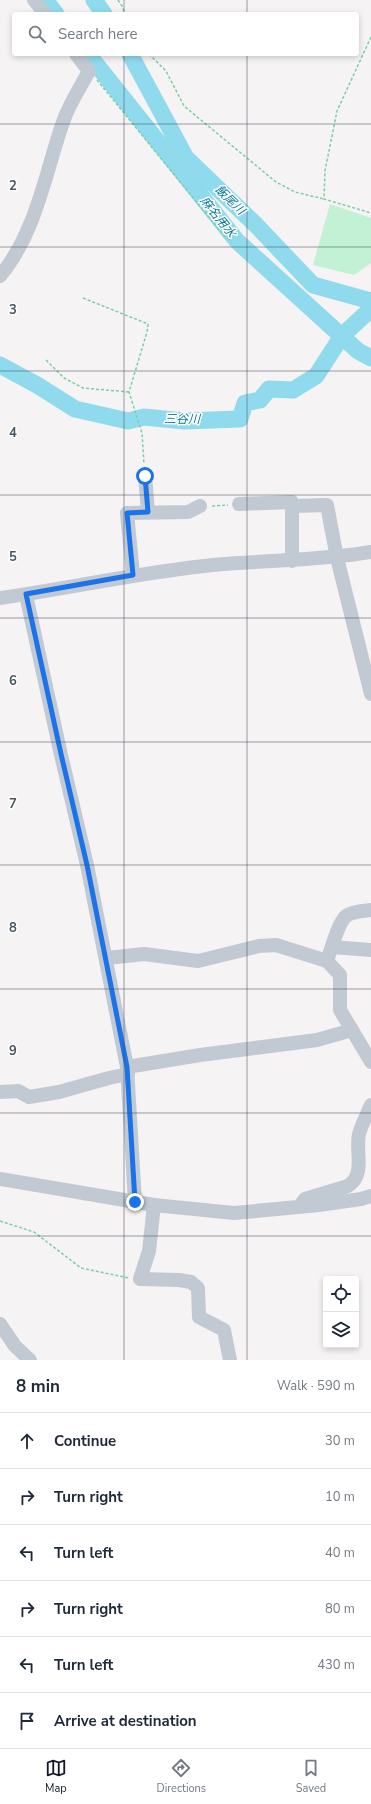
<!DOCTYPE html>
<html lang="en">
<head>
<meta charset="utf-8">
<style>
	body { margin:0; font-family:"Nunito Sans","Noto Sans JP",sans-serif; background:#f2f2f3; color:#1f2937 }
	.controls { position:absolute; right:12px; bottom:12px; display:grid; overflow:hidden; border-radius:4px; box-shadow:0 2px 6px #0003 }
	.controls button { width:36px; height:36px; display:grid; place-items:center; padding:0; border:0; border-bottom:1px solid #e0e1e3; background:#fff; color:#1f2937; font:20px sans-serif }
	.stop { position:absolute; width:12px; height:12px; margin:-9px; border:3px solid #1a73e8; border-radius:50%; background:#fff }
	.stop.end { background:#1a73e8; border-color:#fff; box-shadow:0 1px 4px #0008 }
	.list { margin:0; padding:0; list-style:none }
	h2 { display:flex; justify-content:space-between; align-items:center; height:52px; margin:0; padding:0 16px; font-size:17px }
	h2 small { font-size:13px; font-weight:400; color:#747a83 }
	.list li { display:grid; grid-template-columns:26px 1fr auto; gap:12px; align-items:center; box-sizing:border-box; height:56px; padding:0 16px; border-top:1px solid #e0e1e3 }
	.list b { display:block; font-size:15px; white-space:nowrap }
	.list em { font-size:13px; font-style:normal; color:#747a83 }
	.icon { flex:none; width:22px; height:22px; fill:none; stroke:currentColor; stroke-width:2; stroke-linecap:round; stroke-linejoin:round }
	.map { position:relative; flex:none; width:371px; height:1360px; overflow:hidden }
	.search { position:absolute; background:#fff; box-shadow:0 2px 6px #0003; left:12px; right:12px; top:12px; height:44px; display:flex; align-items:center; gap:10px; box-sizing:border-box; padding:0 14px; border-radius:4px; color:#747a83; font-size:15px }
	.sheet { height:388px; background:#fff }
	nav { display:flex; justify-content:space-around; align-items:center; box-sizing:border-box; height:56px; border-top:1px solid #e0e1e3; background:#fff; font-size:11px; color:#747a83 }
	nav a { display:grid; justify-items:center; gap:2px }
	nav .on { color:#111827 }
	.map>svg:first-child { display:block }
	.green { fill:#c3f1d5 }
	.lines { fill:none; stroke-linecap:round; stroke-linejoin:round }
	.river { stroke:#90daee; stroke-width:17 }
	.path { stroke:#7ad0a6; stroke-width:1.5; stroke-dasharray:3 2; stroke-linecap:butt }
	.minor { stroke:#c1cad2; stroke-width:14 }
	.route { stroke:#1a73e8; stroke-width:5 }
	.grid { fill:none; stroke:#4a5661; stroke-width:1; stroke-opacity:0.55 }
	.labels { text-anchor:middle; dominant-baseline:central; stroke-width:3; stroke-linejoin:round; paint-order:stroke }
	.water-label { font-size:12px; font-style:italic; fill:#0c7c9b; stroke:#fff }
	.grid-label { font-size:13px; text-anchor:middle; font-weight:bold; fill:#4a5661; stroke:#fff; stroke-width:3; stroke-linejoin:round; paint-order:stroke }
</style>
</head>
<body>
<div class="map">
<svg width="371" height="1360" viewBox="0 0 371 1360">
	<rect width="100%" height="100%" fill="#f5f3f3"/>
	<polygon class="green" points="330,204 371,218 371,263 354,275 313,265"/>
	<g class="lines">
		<g class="river">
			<polyline points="45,0 56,14"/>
			<polyline points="94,0 104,14"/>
			<polyline points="88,54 237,241 358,351 371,358"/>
			<polyline points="130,54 186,158 256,225 313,285 371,301"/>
			<polyline points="346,332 371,309"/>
			<polyline points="0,365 37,385 75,409 128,421 144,417 184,421 240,419 245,403 260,400 269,389 293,390 316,376 338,342"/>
		</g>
		<g class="path">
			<polyline points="118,0 122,6 125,14"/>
			<polyline points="371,37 337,111 325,171 324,199 371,213"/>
			<polyline points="149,54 166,71 184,106 276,182 295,192 324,199"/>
			<polyline points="97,80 225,237 232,241"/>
			<polyline points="83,298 148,324 147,332 129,392 142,433 144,464"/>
			<polyline points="46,360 64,378 83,388 129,392"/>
			<polyline points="212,506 228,505"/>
			<polyline points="0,1221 34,1232 81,1268 129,1278"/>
		</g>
		<g class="minor">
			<polyline points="34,0 45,14"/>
			<path d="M0,276c36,-43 45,-102 63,-154 6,-18 17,-34 26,-51l-13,-17"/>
			<polyline points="145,475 148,512"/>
			<polyline points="239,504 292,502 292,561"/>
			<polyline points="292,506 327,505 337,558 371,694"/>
			<polyline points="133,575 127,513 188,512 200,506"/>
			<polyline points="26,595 61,755 87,865 127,1067 135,1202"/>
			<path d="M0,598c71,-10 142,-26 213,-33 53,-5 106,-4 158,-13"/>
			<polyline points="332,947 371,950"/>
			<polyline points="107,958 144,954 198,961 259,946 276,945 327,961"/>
			<polyline points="352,1030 371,1062"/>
			<path d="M127,1067l73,-12 117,-15 35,-10 -12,-20v-35l-13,-14c4,-11 11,-38 19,-45 7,-5 17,-5 25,-6"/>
			<polyline points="0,1092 18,1091 29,1097 59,1092 109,1078 128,1074"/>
			<polyline points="0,1179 154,1205 234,1213 319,1205 361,1199 371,1196"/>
			<path d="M302,1203l3,-4 43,-13c18,-12 7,-34 11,-52 3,-10 8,-20 12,-29"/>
			<polyline points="154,1205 149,1251 140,1279 179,1280 191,1282 198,1288 199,1317 224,1330 230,1360"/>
			<polyline points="0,1324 15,1346 30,1360"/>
		</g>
	</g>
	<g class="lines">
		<polyline class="route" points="135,1202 127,1067 87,865 61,754 26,594 133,575 127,513 148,512 145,476"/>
	</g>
	<path class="grid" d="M124,0v14M247,0v14M124,54v1306M247,54v1306M0,124h371M0,247h371M0,371h371M0,495h371M0,618h371M0,742h371M0,865h371M0,989h371M0,1113h371M0,1236h371"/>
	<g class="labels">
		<g class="water-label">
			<text transform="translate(230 200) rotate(44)">飯尾川</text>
			<text transform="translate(218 217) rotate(51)">麻名用水</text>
			<text transform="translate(182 419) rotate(1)">三谷川</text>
		</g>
	</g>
	<g class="grid-label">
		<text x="13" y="190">2</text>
		<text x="13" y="314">3</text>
		<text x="13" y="437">4</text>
		<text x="13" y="561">5</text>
		<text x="13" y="685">6</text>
		<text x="13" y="808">7</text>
		<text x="13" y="932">8</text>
		<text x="13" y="1055">9</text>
	</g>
</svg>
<div class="controls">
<button><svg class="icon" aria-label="locate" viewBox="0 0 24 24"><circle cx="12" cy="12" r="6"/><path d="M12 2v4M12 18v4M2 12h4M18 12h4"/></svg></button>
<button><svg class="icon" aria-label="layers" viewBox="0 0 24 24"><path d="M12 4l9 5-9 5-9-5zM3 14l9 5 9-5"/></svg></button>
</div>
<div class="stop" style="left:145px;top:476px"></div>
<div class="stop end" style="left:135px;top:1202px"></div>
<div class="search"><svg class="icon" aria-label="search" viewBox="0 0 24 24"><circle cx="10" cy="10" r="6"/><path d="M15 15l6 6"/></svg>Search here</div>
</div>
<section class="sheet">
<h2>8 min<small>Walk · 590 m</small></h2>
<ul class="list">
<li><svg class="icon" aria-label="ahead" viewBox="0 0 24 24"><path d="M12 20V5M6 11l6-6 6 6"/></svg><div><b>Continue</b></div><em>30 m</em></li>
<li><svg class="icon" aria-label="right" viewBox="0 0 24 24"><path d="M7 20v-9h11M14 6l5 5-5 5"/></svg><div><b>Turn right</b></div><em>10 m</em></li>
<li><svg class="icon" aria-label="left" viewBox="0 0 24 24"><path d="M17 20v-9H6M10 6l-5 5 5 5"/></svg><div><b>Turn left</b></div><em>40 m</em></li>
<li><svg class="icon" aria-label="right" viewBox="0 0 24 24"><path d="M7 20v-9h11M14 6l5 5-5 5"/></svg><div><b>Turn right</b></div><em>80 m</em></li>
<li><svg class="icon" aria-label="left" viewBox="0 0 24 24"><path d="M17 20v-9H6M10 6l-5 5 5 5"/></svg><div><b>Turn left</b></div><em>430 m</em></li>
<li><svg class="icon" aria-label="arrive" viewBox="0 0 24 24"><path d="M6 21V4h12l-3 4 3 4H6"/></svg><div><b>Arrive at destination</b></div></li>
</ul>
</section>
<nav>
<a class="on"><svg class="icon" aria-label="map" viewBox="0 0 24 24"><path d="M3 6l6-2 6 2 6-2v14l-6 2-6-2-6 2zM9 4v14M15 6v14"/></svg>Map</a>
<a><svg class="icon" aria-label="directions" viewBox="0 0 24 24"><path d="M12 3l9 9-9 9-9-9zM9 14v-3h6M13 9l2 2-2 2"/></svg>Directions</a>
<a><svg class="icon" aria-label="saved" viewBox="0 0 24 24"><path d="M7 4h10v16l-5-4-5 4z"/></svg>Saved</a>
</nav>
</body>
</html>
